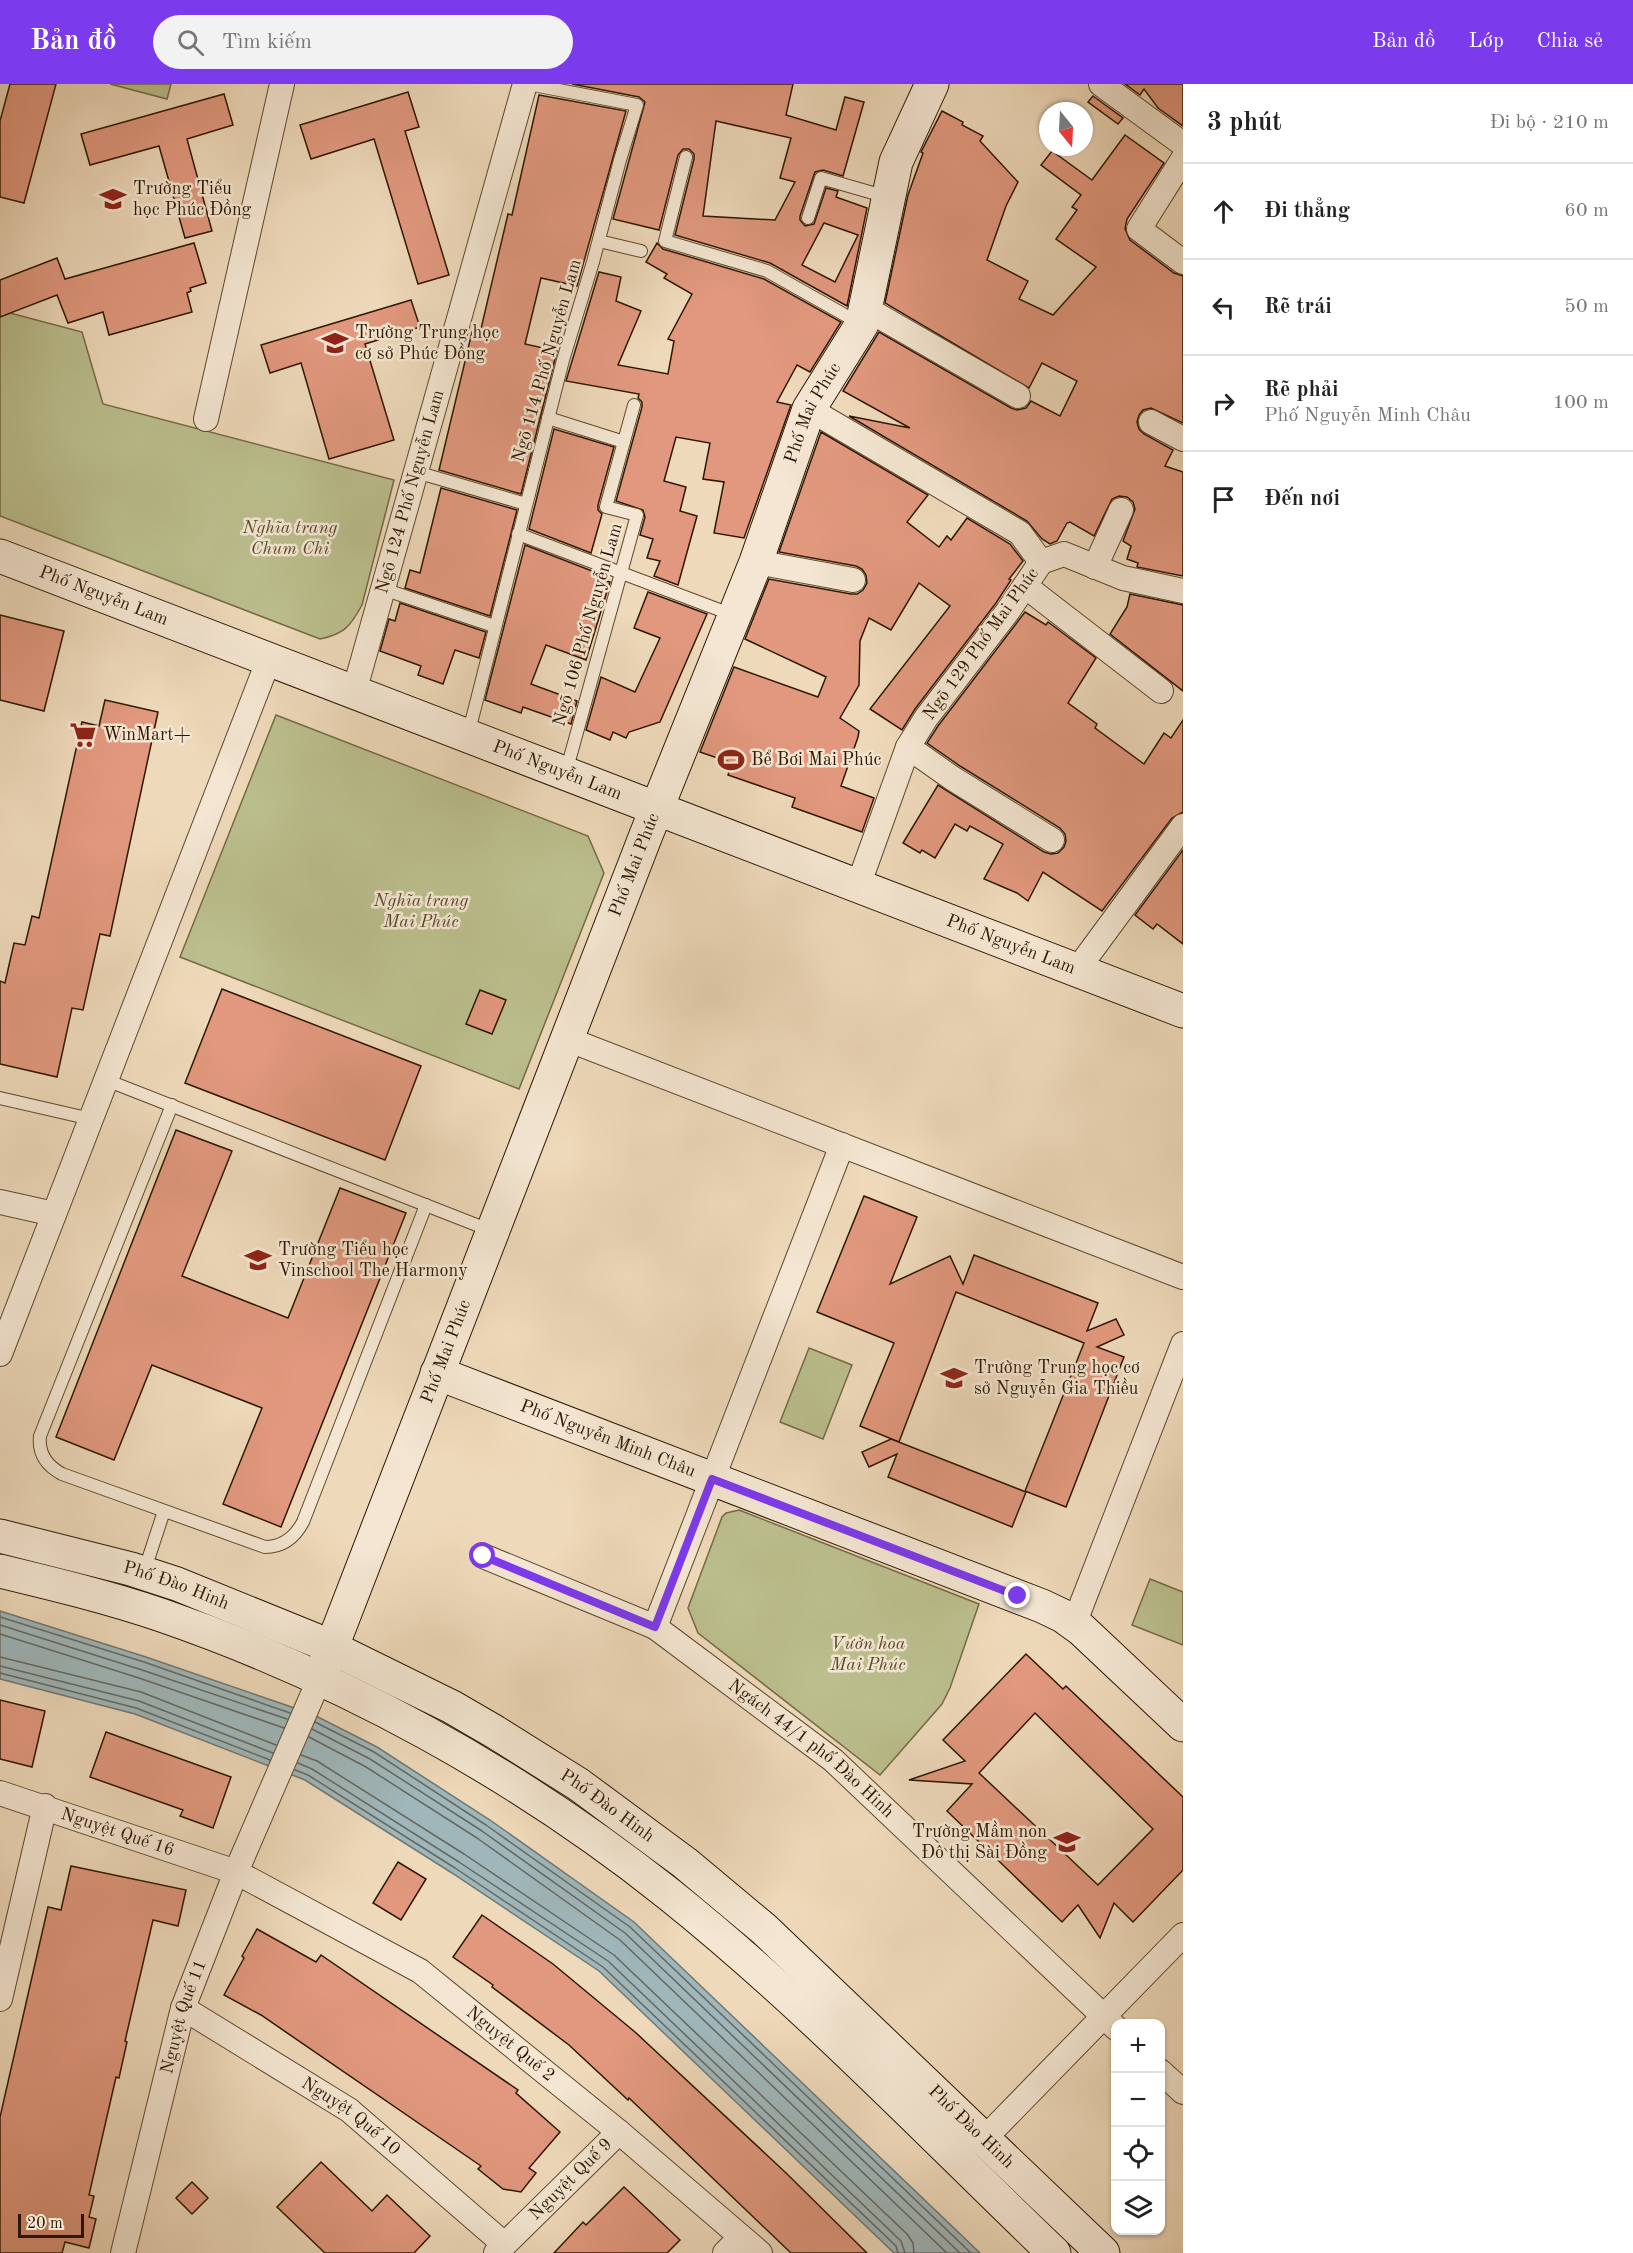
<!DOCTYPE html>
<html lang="vi">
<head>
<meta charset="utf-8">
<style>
	body { margin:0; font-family:"Old Standard TT",serif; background:#f2f2f2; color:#222 }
	.controls { position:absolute; right:18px; bottom:18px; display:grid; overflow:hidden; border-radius:12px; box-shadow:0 2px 4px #0004 }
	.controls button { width:54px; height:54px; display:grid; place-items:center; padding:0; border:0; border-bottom:2px solid #e0e0e0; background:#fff; color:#222; font:30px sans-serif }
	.compass { position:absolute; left:1039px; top:18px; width:54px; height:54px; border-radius:50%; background:#fff; box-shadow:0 2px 4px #0004; rotate:162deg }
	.scale { position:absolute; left:18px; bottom:15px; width:66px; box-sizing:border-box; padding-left:6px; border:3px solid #2e1700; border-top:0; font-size:16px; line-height:21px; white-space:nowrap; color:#2e1700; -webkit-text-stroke:4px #f4e6d2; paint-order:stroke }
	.stop { position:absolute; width:18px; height:18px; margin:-14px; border:4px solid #7c3aed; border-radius:50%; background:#fff }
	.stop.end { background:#7c3aed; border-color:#fff; box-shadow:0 2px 6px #0008 }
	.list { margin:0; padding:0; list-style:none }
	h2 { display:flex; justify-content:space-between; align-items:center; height:78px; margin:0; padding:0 24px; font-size:26px }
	h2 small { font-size:20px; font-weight:400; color:#767676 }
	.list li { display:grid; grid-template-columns:39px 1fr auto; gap:18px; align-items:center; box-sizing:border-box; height:96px; padding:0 24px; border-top:2px solid #e0e0e0 }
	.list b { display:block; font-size:22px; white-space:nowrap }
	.list p { margin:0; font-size:20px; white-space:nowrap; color:#767676 }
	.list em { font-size:20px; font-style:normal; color:#767676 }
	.icon { flex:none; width:33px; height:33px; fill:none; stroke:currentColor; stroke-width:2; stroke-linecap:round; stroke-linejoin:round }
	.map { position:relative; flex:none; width:1183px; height:2169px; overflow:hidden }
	header { display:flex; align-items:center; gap:36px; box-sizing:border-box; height:84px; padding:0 30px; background:#7c3aed; color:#fff }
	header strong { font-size:28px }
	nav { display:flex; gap:33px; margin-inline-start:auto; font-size:21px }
	.search { width:420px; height:54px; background:#f2f2f2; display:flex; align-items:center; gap:15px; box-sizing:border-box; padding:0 21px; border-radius:33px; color:#767676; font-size:22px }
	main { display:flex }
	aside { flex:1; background:#fff }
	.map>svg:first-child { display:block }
	.green { fill:#bbbe8d; stroke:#746a46; stroke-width:1.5 }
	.water { fill:#9fb7bb; stroke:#727770; stroke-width:1.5 }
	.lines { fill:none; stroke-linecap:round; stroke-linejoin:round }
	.shore { stroke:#66675e; stroke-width:1.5 }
	.building { fill:#e1987e; stroke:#2e1700; stroke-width:1.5; fill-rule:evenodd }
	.lane-casing { stroke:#5e482e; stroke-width:14 }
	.street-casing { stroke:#5e482e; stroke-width:26 }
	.secondary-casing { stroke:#2e1700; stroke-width:35 }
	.lane { stroke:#f4e6d2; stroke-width:12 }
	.street { stroke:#f4e6d2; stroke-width:24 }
	.secondary { stroke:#f4e6d2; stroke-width:33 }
	.route { stroke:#7c3aed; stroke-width:8 }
	.labels { text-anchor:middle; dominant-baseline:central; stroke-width:5; stroke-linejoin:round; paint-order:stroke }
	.poi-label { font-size:18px; fill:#2e1700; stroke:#f4e6d2; text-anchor:start }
	.street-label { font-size:18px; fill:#2e1700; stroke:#f4e6d2 }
	.park-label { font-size:18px; font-style:italic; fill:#58492a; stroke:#f4e6d2 }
</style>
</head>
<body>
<header>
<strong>Bản đồ</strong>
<div class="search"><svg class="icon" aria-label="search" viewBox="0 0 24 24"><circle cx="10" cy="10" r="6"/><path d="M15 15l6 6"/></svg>Tìm kiếm</div>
<nav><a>Bản đồ</a><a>Lớp</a><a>Chia sẻ</a></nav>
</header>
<main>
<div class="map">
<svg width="1183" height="2169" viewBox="0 0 1183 2169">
	<rect width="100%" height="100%" fill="#eed9ba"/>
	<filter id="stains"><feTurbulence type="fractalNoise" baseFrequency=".00333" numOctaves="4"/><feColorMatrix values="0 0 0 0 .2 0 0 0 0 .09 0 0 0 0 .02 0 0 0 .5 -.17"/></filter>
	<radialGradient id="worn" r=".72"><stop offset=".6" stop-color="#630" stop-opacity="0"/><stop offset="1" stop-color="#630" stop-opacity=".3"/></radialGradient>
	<g class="green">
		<polygon points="110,0 171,0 167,15"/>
		<path d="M10,229l72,19 21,72 291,76 -32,125c-12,22 -18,29 -42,34l-320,-123v-199z"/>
		<polygon points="276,631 588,752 604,789 519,1005 180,873"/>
		<polygon points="809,1264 852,1281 823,1355 780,1338"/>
		<polygon points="739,1426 979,1520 950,1604 942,1620 880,1691 698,1549 688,1524 722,1433 726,1429"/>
		<polygon points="1150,1495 1183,1508 1183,1561 1132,1541"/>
	</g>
	<polygon class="water" points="0,1527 146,1573 312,1630 377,1663 490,1736 634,1838 980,2169 894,2169 599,1887 452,1789 305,1696 135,1630 0,1595"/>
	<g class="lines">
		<g class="shore">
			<polyline points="0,1533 144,1578 290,1629"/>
			<polyline points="0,1541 142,1586 287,1635"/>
			<polyline points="0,1550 139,1594 284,1644"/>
			<polyline points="0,1573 141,1608 276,1661"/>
			<polyline points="0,1582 139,1617 273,1669"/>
			<polyline points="0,1589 136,1624 270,1676"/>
			<polyline points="315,1638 374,1668 486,1741 630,1843 971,2169"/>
			<polyline points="312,1645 370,1675 482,1747 625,1849 960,2169"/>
			<polyline points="309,1653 366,1683 477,1754 620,1856 947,2169"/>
			<polyline points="301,1671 317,1677 464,1770 614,1871 907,2150 913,2159 914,2169"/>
			<polyline points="298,1679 312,1685 459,1778 608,1877 901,2157 905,2169"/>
			<polyline points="295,1686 308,1691 455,1784 603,1883 896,2162 898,2169"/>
		</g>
	</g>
	<g class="building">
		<polygon points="10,0 56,0 24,119 0,113 0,37"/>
		<path d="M572,0h221l-7,31 50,15 9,-33 19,5 -21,74 -20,-6 -8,2 -15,44v4l5,6 9,-2 12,-36 12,3 -2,6 31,11 -20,98 -77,-43 -95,-28 19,-76v-5l-5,-5h-6l-5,6 -19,75 -46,-11 32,-117 -6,-5zM716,37l75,17 -11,40 15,4 -20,38 -72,-4zM824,139l34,12 -23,47 -33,-17z"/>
		<polygon points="1125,0 1183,0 1183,42 1158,24 1144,5 1140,11"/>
		<polygon points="408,8 419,43 405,47 449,191 418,200 374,55 311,75 300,41"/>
		<polygon points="224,10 233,41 187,55 212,147 185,154 159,62 90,81 81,50"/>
		<polygon points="539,11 626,27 577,202 541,194 525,260 557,267 521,410 439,386 472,248 480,249 508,130 512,131"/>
		<polygon points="1093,12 1123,34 1118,40 1088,18"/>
		<polygon points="942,27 963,38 962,41 983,52 980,57 1018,98 1006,122 987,176 1028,197 1019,215 1053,231 1096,183 1056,155 1077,126 1072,123 1081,111 1041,81 1052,67 1092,96 1125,51 1164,79 1127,135 1125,145 1130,156 1174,189 1183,192 1183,339 1151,324 1143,326 1139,331 1137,338 1139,345 1144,350 1173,366 1165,382 1183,388 1183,492 1137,483 1138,479 1127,475 1131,462 1123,457 1135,425 1133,418 1127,413 1119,412 1112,415 1094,452 1070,438 1067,439 1057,457 1050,460 1042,455 1027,437 849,332 910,344 843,307 879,248 1011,324 1017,326 1026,324 1031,317 1060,332 1077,297 1042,279 1029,304 885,219 908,111 923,69 921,68"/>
		<polygon points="194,159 206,199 190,204 191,207 187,209 192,228 109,251 103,228 68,239 57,211 0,233 0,196 57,174 65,195"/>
		<polygon points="657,159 663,165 764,195 841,238 810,288 797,281 777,318 791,321 744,454 714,449 724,398 703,395 710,359 676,353 664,397 686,403 680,427 697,432 678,501 654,492 660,477 647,474 653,455 640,451 645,433 643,426 616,417 642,323 642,318 638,314 639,310 566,297 599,188 621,193 616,217 641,227 618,281 668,290 674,257 668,255 692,210 664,194 667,190 646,178"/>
		<polygon points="411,216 420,243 365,260 394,356 329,375 301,279 270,289 261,261"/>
		<polygon points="554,345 614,363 598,421 598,426 602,430 591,469 529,445"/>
		<polygon points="821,348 928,411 907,438 939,463 947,452 951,456 967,434 1010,460 1023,477 1009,495 1011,496 996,519 915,625 902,646 870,625 950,522 919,499 891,546 869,534 860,557 859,601 840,634 859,647 858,653 841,702 874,714 862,748 792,723 795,714 728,691 732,679 700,668 734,583 818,613 826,593 745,555 769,495 851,510 857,510 863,506 867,499 866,491 862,485 856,482 779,468"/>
		<polygon points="441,404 517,426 490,532 405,504 410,486 420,489"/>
		<polygon points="525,461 605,492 604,496 610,498 586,576 546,561 531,600 577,617 571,640 523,623 521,629 485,616"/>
		<polygon points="648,508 707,530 660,638 629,648 626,654 613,648 610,656 586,646 601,593 635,608 660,554 634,544"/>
		<polygon points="1130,510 1183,521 1183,607 1110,550 1127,523"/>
		<polygon points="400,519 486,548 479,574 455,566 443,600 418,591 421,582 380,567 389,535 395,537"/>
		<polygon points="1025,528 1046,541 1048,538 1096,574 1068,619 1097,640 1095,644 1144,680 1164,649 1171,654 1183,636 1183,728 1172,734 1102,827 1043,788 1028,817 1017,809 984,795 1003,760 970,742 967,747 955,740 935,774 922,766 920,769 903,759 938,701 1044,768 1051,770 1058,769 1064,763 1066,757 1065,750 1060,744 960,682 927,659 938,642"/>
		<polygon points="0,531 64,547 44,627 0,616"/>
		<polygon points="105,616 158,628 110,852 100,850 83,926 72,924 57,993 0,980 0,897 5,899 14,859 25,861 32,832 39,834 82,638 99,642"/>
		<polygon points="1183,766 1183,860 1157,840 1153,845 1135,831"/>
		<polygon points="222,905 421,982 385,1076 185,999"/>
		<polygon points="480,906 506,916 492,950 466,940"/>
		<polygon points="176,1046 232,1067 182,1192 288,1234 340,1104 406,1129 281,1443 223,1420 262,1324 152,1281 114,1376 56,1353"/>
		<polygon points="864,1112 917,1133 890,1200 950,1172 963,1200 974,1171 1098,1219 1087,1247 1116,1235 1124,1251 1097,1263 1124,1273 1066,1423 1025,1407 1084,1259 956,1208 899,1358 860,1342 894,1259 817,1228"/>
		<polygon points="891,1355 1026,1408 1012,1443 888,1393 897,1370 869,1383 862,1368"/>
		<path d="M1026,1570l37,35 3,-3 117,111v73l-50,52 -19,-19 -14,35 -22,-33 -16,17 -115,-111 25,-27 -63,-4 56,-19 -22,-21zM1035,1629l118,116 -55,56 -119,-112z"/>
		<polygon points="0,1616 45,1627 32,1683 0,1675"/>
		<polygon points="106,1648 231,1693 213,1744 180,1732 183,1726 90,1693"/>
		<polygon points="398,1778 426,1795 401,1836 373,1819"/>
		<polygon points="71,1782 186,1806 178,1842 153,1836 125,1957 127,1958 119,1994 116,1993 89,2111 94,2112 89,2133 96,2135 89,2164 65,2158 62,2169 0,2169 0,2033 48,1823 61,1826"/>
		<polygon points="482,1831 553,1880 635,1948 785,2088 867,2169 791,2169 629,2014 628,2016 569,1961 492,1903 493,1901 453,1873"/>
		<polygon points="257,1845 316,1878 321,1871 518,2006 516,2009 560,2048 529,2084 536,2089 521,2108 503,2105 478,2085 481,2082 261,1931 224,1911 244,1874 242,1872"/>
		<polygon points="321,2078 372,2127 387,2111 430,2152 414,2169 325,2169 277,2123"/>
		<polygon points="192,2098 208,2114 192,2130 176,2114"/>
		<polygon points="624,2103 680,2156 667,2169 554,2169 583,2138 586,2141"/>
	</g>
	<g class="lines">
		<g class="lane-casing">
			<g id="lane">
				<polyline points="686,73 665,157 767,187 859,239"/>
				<polyline points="808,134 821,94 887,113"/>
				<polyline points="599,157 641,167"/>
				<polyline points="548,334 624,358"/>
				<polyline points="416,388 526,420"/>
				<polyline points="518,450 733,531"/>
				<polyline points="383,505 494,542"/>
				<polyline points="468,651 563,276 593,178 620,76 637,21 528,0"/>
				<polyline points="566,688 637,431 606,423 634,321"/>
				<polyline points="106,996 492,1147"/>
				<polyline points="0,1014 91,1035"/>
				<path d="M172,1021l-132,331c-2,18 7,30 22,38l203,73c18,0 30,-10 38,-25l123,-317"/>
				<polyline points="144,1488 164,1427"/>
			</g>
		</g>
		<g class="street-casing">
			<g id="street">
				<polyline points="1101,0 1183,60"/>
				<polyline points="1183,75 1139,145 1183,178"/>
				<polyline points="865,224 1018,312"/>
				<polyline points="809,325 1020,449 1041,478 1008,527 926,634 908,663 858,802"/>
				<polyline points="206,335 282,0"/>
				<polyline points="1151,338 1183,355"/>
				<polyline points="756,478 853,496"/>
				<polyline points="1041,478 1064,470 1123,494 1183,507"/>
				<polyline points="1095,483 1121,426"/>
				<polyline points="1025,502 1161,607"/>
				<path id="s1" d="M354,608l171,-608"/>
				<polyline points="908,663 952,694 1052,756"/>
				<polyline points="1077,886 1183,742"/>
				<polyline points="567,955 1183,1193"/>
				<polyline points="0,1118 54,1130"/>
				<polyline points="0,1270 269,575"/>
				<polyline points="483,1472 655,1543 842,1061"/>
				<polyline points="1074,1540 1183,1260"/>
				<path id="s2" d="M655,1543l178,133 283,268"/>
				<path id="s3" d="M0,1709l236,79 184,99 199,161 141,121"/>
				<polyline points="0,1915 45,1722"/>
				<path id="s4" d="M183,1924l166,102 155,134"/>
				<polyline points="1160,1987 1183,2008"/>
				<polyline points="984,2055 1183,1851"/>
				<path id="s5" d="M123,2169l60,-245 53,-136 83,-192"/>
				<path id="s6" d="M496,2169l123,-121"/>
				<polyline points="725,2169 741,2153"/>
			</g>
		</g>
		<g class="secondary-casing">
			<g id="secondary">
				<path id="s7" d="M0,472l1183,455"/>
				<path id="s8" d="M437,1289l605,233 21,10 18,13 102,96"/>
				<path id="s9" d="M0,1452l131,33 46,15 143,58 132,65 43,25 83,52 107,79 79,66 339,324"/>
				<path d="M0,1487c54,13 108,26 161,44 183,63 357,159 509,280 135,108 259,238 384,358"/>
				<path id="s10" d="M319,1596l327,-845 110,-273 53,-153 53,-85 34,-162 36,-78"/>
			</g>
		</g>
		<use href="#lane" class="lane"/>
		<use href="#street" class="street"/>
		<use href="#secondary" class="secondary"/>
	</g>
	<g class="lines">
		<polyline class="route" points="483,1472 655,1543 712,1395 1018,1512"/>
	</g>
	<defs>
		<g id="school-bare" transform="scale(2.07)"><path d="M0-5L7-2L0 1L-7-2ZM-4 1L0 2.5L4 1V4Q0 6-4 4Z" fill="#8f2418" stroke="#f4e6d2" stroke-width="2.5" paint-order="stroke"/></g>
		<g id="supermarket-bare" transform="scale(2.07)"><path d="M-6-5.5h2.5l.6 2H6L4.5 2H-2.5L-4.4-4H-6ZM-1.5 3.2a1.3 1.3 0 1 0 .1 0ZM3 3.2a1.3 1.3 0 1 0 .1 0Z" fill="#8f2418" stroke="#f4e6d2" stroke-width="2.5" paint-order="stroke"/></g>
		<g id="stadium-bare" transform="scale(2.07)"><path d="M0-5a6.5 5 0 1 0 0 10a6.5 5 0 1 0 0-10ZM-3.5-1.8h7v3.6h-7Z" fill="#8f2418" stroke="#f4e6d2" stroke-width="2.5" paint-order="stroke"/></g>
	</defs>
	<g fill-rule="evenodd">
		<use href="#school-bare" x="113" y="115"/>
		<use href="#school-bare" x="335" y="259"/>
		<use href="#supermarket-bare" x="83" y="651"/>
		<use href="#stadium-bare" x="731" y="676"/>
		<use href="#school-bare" x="258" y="1176"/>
		<use href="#school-bare" x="954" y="1294"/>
		<use href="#school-bare" x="1067" y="1758"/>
	</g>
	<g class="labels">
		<g class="poi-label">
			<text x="133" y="105">Trường Tiểu<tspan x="133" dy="21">học Phúc Đồng</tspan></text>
			<text x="355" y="249">Trường Trung học<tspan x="355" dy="21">cơ sở Phúc Đồng</tspan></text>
			<text x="103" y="651">WinMart+</text>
			<text x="751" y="676">Bể Bơi Mai Phúc</text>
			<text x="278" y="1166">Trường Tiểu học<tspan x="278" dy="21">Vinschool The Harmony</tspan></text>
			<text x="974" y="1284">Trường Trung học cơ<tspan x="974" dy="21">sở Nguyễn Gia Thiều</tspan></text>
			<text x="1047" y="1748" text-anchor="end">Trường Mầm non<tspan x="1047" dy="21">Đô thị Sài Đồng</tspan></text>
		</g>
		<g class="street-label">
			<text transform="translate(547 277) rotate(-74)">Ngõ 114 Phố Nguyễn Lam</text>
			<text stroke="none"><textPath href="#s10" startOffset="1360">Phố Mai Phúc</textPath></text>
			<text stroke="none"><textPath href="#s1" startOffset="208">Ngõ 124 Phố Nguyễn Lam</textPath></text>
			<text stroke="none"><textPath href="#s7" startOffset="111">Phố Nguyễn Lam</textPath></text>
			<text transform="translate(588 541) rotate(-74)">Ngõ 106 Phố Nguyễn Lam</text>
			<text transform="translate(981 560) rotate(-54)">Ngõ 129 Phố Mai Phúc</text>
			<text stroke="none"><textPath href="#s7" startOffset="597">Phố Nguyễn Lam</textPath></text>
			<text stroke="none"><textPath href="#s10" startOffset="874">Phố Mai Phúc</textPath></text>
			<text stroke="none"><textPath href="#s7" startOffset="1083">Phố Nguyễn Lam</textPath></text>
			<text stroke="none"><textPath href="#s10" startOffset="352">Phố Mai Phúc</textPath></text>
			<text stroke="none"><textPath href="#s8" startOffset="183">Phố Nguyễn Minh Châu</textPath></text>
			<text stroke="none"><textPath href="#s9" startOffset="183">Phố Đào Hinh</textPath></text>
			<text stroke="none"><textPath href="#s2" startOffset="198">Ngách 44/1 phố Đào Hinh</textPath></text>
			<text stroke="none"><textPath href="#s9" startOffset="669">Phố Đào Hinh</textPath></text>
			<text stroke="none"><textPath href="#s3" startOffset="124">Nguyệt Quế 16</textPath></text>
			<text stroke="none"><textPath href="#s5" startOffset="244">Nguyệt Quế 11</textPath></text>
			<text stroke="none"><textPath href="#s3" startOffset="574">Nguyệt Quế 2</textPath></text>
			<text stroke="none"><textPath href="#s4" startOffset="200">Nguyệt Quế 10</textPath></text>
			<text stroke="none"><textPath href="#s9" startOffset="1155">Phố Đào Hinh</textPath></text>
			<text stroke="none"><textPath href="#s6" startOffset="105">Nguyệt Quế 9</textPath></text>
		</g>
		<g class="park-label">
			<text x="290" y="444">Nghĩa trang<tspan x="290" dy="21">Chum Chi</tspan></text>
			<text x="421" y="817">Nghĩa trang<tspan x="421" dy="21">Mai Phúc</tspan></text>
			<text x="868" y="1560">Vườn hoa<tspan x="868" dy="21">Mai Phúc</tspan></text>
		</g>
	</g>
	<rect width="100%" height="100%" filter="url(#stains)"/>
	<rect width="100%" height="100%" fill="url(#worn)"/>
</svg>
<div class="controls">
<button>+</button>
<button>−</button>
<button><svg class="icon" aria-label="locate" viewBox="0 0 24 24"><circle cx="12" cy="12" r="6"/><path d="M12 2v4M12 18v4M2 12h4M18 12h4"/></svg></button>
<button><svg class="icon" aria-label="layers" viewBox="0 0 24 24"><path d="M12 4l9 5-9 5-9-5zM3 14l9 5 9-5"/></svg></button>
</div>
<svg class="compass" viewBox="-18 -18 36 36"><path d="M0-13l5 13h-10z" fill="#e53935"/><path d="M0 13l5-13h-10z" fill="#767676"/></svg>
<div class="scale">20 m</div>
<div class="stop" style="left:483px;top:1472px"></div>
<div class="stop end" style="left:1018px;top:1512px"></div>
</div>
<aside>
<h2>3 phút<small>Đi bộ · 210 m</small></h2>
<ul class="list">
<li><svg class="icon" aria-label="ahead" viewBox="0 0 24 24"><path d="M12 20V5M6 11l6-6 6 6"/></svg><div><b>Đi thẳng</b></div><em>60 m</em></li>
<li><svg class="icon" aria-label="left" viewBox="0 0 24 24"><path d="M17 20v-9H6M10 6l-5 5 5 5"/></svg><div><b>Rẽ trái</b></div><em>50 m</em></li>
<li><svg class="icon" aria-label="right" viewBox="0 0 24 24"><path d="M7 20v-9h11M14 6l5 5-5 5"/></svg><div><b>Rẽ phải</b><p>Phố Nguyễn Minh Châu</p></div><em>100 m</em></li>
<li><svg class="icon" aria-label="arrive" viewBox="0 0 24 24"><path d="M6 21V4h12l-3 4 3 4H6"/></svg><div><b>Đến nơi</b></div></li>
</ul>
</aside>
</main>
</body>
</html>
